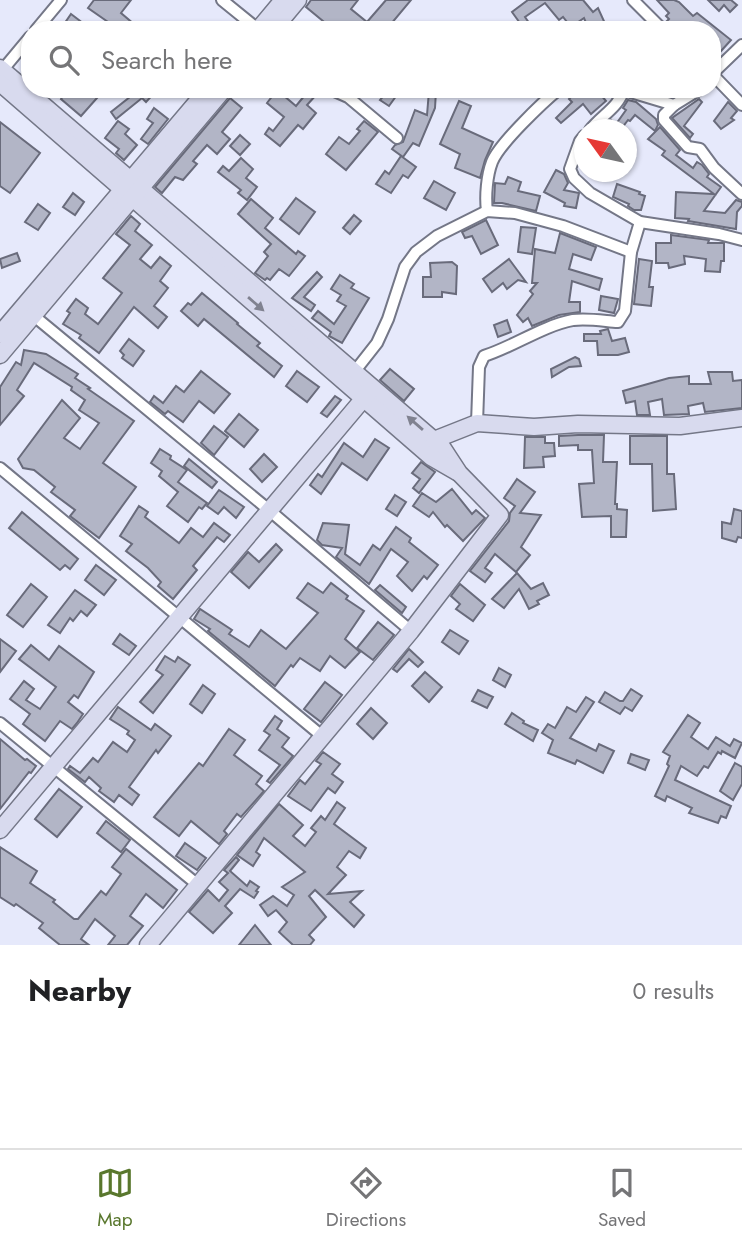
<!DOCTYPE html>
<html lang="en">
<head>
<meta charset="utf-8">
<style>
	body { margin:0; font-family:Jost,sans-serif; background:#f2f2f2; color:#202124 }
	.compass { position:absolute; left:574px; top:119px; width:63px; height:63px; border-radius:50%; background:#fff; box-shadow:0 2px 5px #0004; rotate:303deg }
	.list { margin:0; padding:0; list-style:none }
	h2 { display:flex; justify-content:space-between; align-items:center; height:91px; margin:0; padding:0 28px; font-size:30px }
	h2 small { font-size:23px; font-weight:400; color:#757577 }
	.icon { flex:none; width:38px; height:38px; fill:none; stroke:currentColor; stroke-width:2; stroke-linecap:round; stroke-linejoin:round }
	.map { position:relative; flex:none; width:742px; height:945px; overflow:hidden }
	.search { position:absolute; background:#fff; box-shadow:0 2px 5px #0004; left:21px; right:21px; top:21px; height:77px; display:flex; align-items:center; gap:18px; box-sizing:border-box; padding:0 24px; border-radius:28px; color:#757577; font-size:26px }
	.sheet { height:203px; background:#fff }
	nav { display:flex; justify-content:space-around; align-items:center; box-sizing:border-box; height:98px; border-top:2px solid #e0e0e0; background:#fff; font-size:19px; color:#757577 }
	nav a { display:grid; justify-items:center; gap:4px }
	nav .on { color:#59772d }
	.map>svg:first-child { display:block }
	.building { fill:#b2b5c6; stroke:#696b7b; stroke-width:2 }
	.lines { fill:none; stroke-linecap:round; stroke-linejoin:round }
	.street-casing { stroke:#747787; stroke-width:14 }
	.secondary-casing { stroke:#747787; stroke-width:19 }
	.street { stroke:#fff; stroke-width:10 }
	.secondary { stroke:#d8daee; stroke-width:16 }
	.oneway { fill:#808290 }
</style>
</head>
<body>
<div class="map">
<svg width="742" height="945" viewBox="0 0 742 945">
	<rect width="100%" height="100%" fill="#e6e9fb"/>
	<g class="building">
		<polygon points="94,0 131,0 121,13 141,30 115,30 108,22 88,8"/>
		<polygon points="311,0 358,0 351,9 367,22 386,0 411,0 386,30 327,30 329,26 306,7"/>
		<polygon points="528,0 583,0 593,12 598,8 608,30 589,30 584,18 571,27 563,17 559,20 545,3 525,17 534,30 525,30 512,12"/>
		<polygon points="657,0 674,0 679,2 693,16 697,13 731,40 712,61 712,30 671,30 666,22 669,19 666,16 669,13"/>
		<polygon points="708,0 731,0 737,5 730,12 724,5 719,11"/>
		<polygon points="71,14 92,30 60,30"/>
		<polygon points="57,89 105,89 81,116 61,99 64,95"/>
		<polygon points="140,89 158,89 146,102 142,98 116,119 111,112"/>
		<polygon points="298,89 309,89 316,95 307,105 316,113 303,129 298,125 280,146 265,134 269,128 273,131 284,117 267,103 277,90 296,106 305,95"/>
		<polygon points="389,89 399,92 389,106 380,100"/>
		<polygon points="579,89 596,89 606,101 591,114 583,104 561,123 556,118 572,102 569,99"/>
		<polygon points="429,91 436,91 435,108 419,146 413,143 403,157 392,149 395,145 403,142 415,110 427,115"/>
		<polygon points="230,98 242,108 222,132 230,139 217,154 207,145 193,161 197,164 183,180 175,177 162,193 155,187"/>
		<polygon points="699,99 702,102 684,126 693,134 690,138 672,118"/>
		<polygon points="628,100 636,102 656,119 658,125 655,131 635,115 630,121 628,120 622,128 625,130 610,130 605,126 611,120 616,124 626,110 623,108"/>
		<polygon points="459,101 471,106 462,128 493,142 485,160 480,178 455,168 460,154 440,144"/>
		<polygon points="728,102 737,111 731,118 734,120 721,129 714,121"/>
		<polygon points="154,108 168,119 148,144 141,139 153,123 147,119"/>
		<polygon points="118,121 129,129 125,134 137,145 124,160 116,153 119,149 105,138"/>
		<polygon points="364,121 378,132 346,170 326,154 339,137 349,144 360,131 357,129"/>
		<polygon points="0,122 40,153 10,193 0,186"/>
		<polygon points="660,127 680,150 676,155 693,168 697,162 702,165 709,174 707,177 721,187 704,211 725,213 736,200 742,202 742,206 737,212 736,229 688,221 689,219 675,218 676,192 714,194 662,155 665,151 648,139"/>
		<polygon points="240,135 250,144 240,155 230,146"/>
		<polygon points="401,156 416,167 408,178 403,175 391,193 376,184 385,171 389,174"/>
		<polygon points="241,158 253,169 246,178 257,187 247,200 238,193 241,190 218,172 223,166 229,171"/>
		<polygon points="556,170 564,174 568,183 564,190 579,193 576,208 564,206 565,203 544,192"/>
		<polygon points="508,177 521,182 518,191 540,196 536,211 502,203 494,203 495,183 505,184"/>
		<polygon points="434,181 455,193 446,210 424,198"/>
		<polygon points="617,184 640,192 639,194 645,196 641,210 634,210 628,206 629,204 613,197"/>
		<polygon points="73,193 84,202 75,215 63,207"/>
		<polygon points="296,198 315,212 299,234 280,219"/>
		<polygon points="251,199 273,218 265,228 296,254 298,251 305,256 289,276 279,269 270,280 267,278 265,280 255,273 268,256 264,252 271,244 238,214"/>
		<polygon points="38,204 50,213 38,230 25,222"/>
		<polygon points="354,215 361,221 350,234 343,228"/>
		<polygon points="131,216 140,224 135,231 152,245 140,259 151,268 160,257 171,266 160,281 168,288 154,306 167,317 158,328 134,307 99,353 79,338 81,335 63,324 70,313 67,311 76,299 88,308 85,314 98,324 122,293 103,278 130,245 116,234"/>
		<polygon points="486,220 498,245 481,254 472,236 465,238 462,232"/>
		<polygon points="521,227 536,228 532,254 518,252"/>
		<polygon points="560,233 596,247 591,260 573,254 569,269 602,279 599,290 572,281 569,302 580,302 580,312 559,315 532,326 528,318 523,322 517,315 533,294 530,291 537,283 532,283 535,249 555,253"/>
		<polygon points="671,235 709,240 708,243 724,243 724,261 721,261 720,272 705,271 706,259 684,256 685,264 669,268 668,263 656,263 656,243 671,243"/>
		<polygon points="17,253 20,261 2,268 0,259"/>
		<polygon points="509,259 526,282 518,280 507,289 503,283 492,292 483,279"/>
		<polygon points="639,259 652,261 649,287 653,287 651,306 634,304"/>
		<polygon points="452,262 457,266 456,294 442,292 442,297 423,297 423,277 431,277 430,263"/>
		<polygon points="317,272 322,277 304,297 315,305 311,311 292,298"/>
		<polygon points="340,275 354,284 351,288 369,298 342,343 329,336 331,332 312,318 318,311 334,324 346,306 337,301 341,295 331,289"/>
		<polygon points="202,293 238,323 237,324 260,343 257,346 282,366 274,377 204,319 198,326 181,311 188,303 191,305"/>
		<polygon points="601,296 618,299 614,313 599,310"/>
		<polygon points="507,320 511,332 498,337 494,325"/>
		<polygon points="608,329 612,341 625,338 629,352 618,355 598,355 597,341 584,341 584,334 601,334 600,331"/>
		<polygon points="129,339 144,351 133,366 122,358 124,355 120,351"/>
		<polygon points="24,350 46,354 78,374 75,378 90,388 88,389 134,421 103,463 136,487 99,538 70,516 75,510 51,492 55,487 34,470 23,468 18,459 62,400 80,418 64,438 80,449 99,423 79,410 85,400 71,390 72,387 34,363 17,390 24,396 0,425 0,387 16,362 21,365"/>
		<polygon points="575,357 579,359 581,366 569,367 552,377 551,369"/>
		<polygon points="390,369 414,389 404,401 380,380"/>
		<polygon points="201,371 230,394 214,413 199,401 183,422 168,411 165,414 150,402 154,396 163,403 176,386 184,392"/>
		<polygon points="297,371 319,387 307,402 286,386"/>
		<polygon points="708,372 732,372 733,381 742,380 742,408 705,412 703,403 688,406 689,414 664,415 662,399 648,402 650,415 637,415 635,401 626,403 623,391 669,378 689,376 689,384 711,384"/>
		<polygon points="335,396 341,400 327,417 321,413"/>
		<polygon points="239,414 258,430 244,447 225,431"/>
		<polygon points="214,426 228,437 214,455 201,443"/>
		<polygon points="578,435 604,435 603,462 617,462 615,504 617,504 617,509 627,510 626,537 611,537 611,516 582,517 579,484 594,483 592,450 578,450 578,445 559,446 559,436"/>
		<polygon points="630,436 667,436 667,474 674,474 676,509 653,511 652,464 630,464"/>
		<polygon points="525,437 545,437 545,443 554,443 555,456 543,457 544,467 524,468"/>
		<polygon points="375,439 389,448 367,480 342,463 321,494 310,485 318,474 322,477 344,443 363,457"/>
		<polygon points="160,449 171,456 170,459 187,470 178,482 207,503 202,509 199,507 188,522 167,506 178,492 159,476 162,471 151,463"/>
		<polygon points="264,454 277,467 262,482 250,469"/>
		<polygon points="189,459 217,482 212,488 184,466"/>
		<polygon points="421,462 435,472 419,493 413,488 420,479 412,473"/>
		<polygon points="517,479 535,492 520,513 541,515 521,547 530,555 516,572 495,554 485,568 492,573 485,582 470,571 509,521 510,513 515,506 504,498"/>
		<polygon points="452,489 472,514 476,510 485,518 463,541 447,525 445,527 433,512 429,517 413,506 422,493 436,502"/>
		<polygon points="219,490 244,507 236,518 224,507 218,514 207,506"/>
		<polygon points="395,495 406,502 397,516 386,509"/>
		<polygon points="139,506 148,512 145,517 179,543 191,528 203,537 214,523 230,535 224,542 217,537 193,566 197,570 173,599 158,586 161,582 148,568 126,551 132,544 120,536"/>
		<polygon points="734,509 742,511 742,538 738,537 736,542 722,538 722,522 731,524"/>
		<polygon points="22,512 78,559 70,569 65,565 60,570 9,528"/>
		<polygon points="323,523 349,525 345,554 360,565 373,545 380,550 396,527 411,538 409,542 438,565 427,579 424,576 412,591 397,576 408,562 391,549 369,584 336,557 342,548 322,545 317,540"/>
		<polygon points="276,544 282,550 249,588 231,572 248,552 259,562"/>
		<polygon points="96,565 116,580 104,595 85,580"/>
		<polygon points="517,573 531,589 543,583 549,595 537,601 539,604 529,609 519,589 504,608 492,599"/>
		<polygon points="308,583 323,593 331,583 348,596 346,599 364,611 345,639 360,652 345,668 330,656 320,671 300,658 293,667 291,665 275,686 208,631 210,629 194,619 200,609 232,630 229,634 249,647 261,630 286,649 318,613 297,598"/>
		<polygon points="31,584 47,597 23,627 7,615"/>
		<polygon points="460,584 485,605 473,621 456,609 460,604 451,596"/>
		<polygon points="380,585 406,607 402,613 375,590"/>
		<polygon points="75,590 96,605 87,616 81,611 73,621 70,618 60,633 48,625"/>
		<polygon points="378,622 394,635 373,660 357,648"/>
		<polygon points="450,630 468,641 459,654 442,642"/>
		<polygon points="120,634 136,646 129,655 113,644"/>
		<polygon points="0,639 16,651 0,672"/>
		<polygon points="31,645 49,660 59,646 94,672 78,698 74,695 68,702 83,714 77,723 72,729 60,721 45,741 23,724 30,714 10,699 24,681 34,689 26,700 40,709 56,687 19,659"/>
		<polygon points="409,649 423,662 418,667 409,659 397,672 393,669"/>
		<polygon points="165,656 175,662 178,657 190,665 153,713 140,702 163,675 156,670"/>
		<polygon points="499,668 511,675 505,687 493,680"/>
		<polygon points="425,672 442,687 429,702 412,686"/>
		<polygon points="325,682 342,695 321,722 304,709"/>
		<polygon points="203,685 215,694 202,713 190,704"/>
		<polygon points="631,689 642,696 632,711 625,707 620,714 599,702 605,692 620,701 623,701"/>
		<polygon points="478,690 493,697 487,708 472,701"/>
		<polygon points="586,697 594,702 570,738 596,751 599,744 614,751 603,773 577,760 575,764 548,753 553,740 542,733 548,724 555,728 567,707 576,712"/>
		<polygon points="118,707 151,730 155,724 171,736 158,753 156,750 129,787 139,795 132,805 119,795 114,802 99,791 101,788 89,777 85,782 68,769 70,766 80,773 93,758 98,762 113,742 127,752 135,740 127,734 129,731 110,719"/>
		<polygon points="371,708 387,723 373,739 357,724"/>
		<polygon points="512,713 524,721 523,723 538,730 533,741 505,724"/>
		<polygon points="688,715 700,723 691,737 708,749 716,737 730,746 734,739 742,743 735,758 722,751 721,754 718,752 708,768 704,766 697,776 681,766 675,780 731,806 726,818 721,816 718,823 689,813 692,808 667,796 665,801 655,796 669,766 667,764 670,756 663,752"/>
		<polygon points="275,716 282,721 277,729 289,738 282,747 293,756 270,783 267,781 280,765 259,750 270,735 264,731"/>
		<polygon points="229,729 245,740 234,755 262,776 256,784 264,791 241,817 237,814 224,831 227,834 219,844 191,821 179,836 154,817 199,763 203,766"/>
		<polygon points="0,739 25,760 27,759 36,766 31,773 29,772 0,809"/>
		<polygon points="323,752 340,764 332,774 343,782 335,793 328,788 311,811 288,796 300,780 305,784 321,764 316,761"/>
		<polygon points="631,754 649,760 645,770 628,763"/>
		<polygon points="735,763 742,767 742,784 733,800 720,791"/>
		<polygon points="59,789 82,807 57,837 35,819"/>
		<polygon points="337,802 345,808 334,824 366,848 360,858 349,851 337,867 346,875 328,894 362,891 350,902 364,915 354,927 315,890 309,896 326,917 309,935 314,940 310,945 293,945 279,932 287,922 276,910 268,916 260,905 273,896 287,906 294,895 282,887 305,872 264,838 256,852 260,855 253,866 237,855 279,804 303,825 293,836 305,846 316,832 311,828 321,816 325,820"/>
		<polygon points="106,821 130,840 121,852 97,833"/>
		<polygon points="185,843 206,858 197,870 176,856"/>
		<polygon points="0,847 37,871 30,883 55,900 53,902 74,919 78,919 101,891 106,895 121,874 112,867 126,849 177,890 163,908 146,894 130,916 143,926 127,945 108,945 115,936 95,919 81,939 89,945 60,945 39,928 43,923 16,904 14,906 0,897"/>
		<polygon points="236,857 239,860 230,871 247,886 250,881 259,887 256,891 258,892 254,898 240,889 225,906 232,913 213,933 189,912 208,890 219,901 228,890 219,882 228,873 224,870"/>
		<polygon points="255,925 271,945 239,945"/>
	</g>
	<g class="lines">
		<g class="street-casing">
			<g id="street">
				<polyline points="222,0 259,30"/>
				<polyline points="633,0 663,30"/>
				<polyline points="36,30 61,0"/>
				<polyline points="0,73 30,37"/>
				<polyline points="712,74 742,105"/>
				<polyline points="712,74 742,45"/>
				<polyline points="330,89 348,97 397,138"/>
				<polyline points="700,89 674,105 664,115 664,120 688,147 700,149 714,168 742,194"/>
				<polyline points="624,90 674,105"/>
				<path d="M590,130c12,-15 29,-23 34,-41"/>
				<polyline points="584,136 580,141 570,169 574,178 590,193 640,222 719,234 742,240"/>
				<path d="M487,211c-2,-15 0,-36 5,-49 7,-18 51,-60 67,-73"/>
				<polyline points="28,311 269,510 411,631"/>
				<polyline points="355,371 377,343 388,319 405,267 416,252 437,236 487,211 515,213 563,226 631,252"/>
				<path d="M477,423l2,-56 5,-11c31,-10 58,-30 89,-36 14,-2 31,1 45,2l7,-11 6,-59 9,-30"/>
				<polyline points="0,468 322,736"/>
				<polyline points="0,723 198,885"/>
			</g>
		</g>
		<g class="secondary-casing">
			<g id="secondary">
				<polyline points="258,30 283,0"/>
				<polyline points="273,30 298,0"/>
				<polyline points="0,68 442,447 459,473 500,515 411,631 148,945"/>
				<polyline points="0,83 431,457 457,472"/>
				<polyline points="0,334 208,89"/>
				<polyline points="0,355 224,89"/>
				<polyline points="434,440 477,423 534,427 578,424 680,426 742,418"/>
				<polyline points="0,830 370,391"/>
			</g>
		</g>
		<use href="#street" class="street"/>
		<use href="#secondary" class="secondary"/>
	</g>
	<defs><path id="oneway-solid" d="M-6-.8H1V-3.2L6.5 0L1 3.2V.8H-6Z" transform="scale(1.75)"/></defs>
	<g class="oneway">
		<use href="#oneway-solid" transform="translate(256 304) rotate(41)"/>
		<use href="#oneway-solid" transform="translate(415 423) rotate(-139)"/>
	</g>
</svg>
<svg class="compass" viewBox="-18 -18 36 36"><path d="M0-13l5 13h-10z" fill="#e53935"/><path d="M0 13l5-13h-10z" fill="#757577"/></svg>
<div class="search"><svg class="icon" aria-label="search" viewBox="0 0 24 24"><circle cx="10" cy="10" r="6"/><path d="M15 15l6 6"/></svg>Search here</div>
</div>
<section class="sheet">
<h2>Nearby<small>0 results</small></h2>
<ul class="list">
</ul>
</section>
<nav>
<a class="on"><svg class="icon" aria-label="map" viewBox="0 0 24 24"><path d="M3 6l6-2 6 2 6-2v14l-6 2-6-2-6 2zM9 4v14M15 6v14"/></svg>Map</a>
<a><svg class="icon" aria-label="directions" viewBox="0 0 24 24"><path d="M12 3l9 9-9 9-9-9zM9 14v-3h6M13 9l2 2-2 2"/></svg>Directions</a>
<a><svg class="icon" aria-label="saved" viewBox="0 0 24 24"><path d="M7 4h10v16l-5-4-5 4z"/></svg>Saved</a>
</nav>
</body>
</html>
